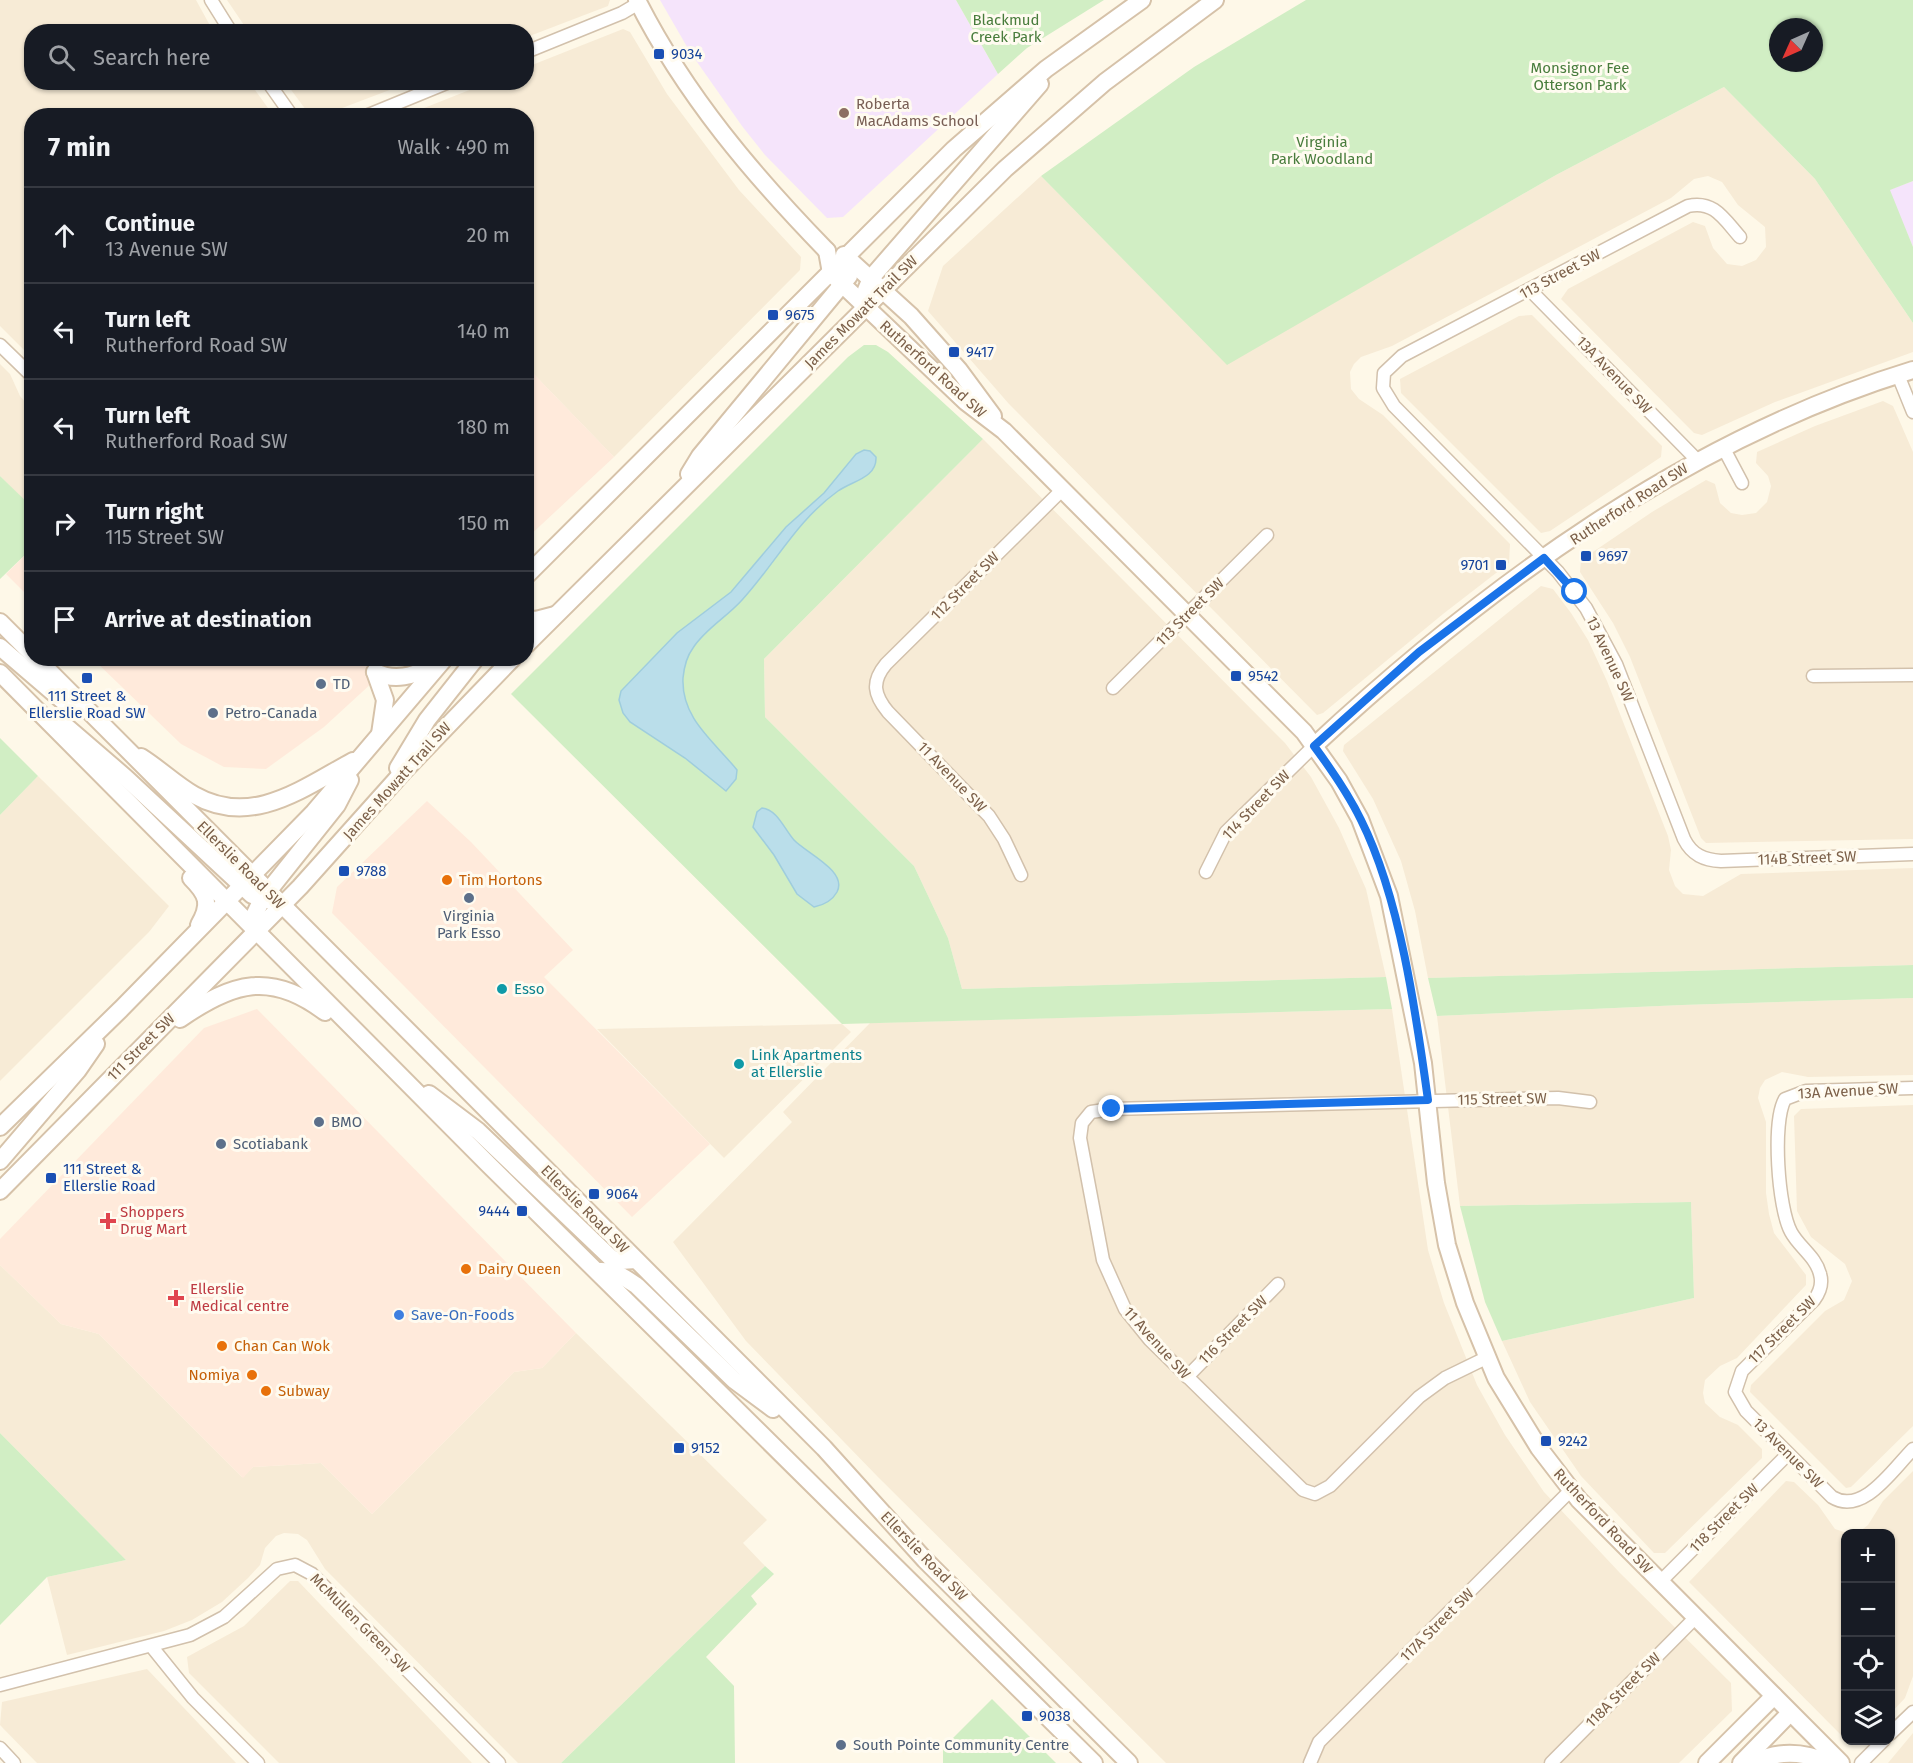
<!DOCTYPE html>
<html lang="en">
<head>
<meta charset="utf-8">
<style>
	body { margin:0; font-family:"Fira Sans",sans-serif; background:#242831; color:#f1f3f6 }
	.controls { position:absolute; right:18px; bottom:18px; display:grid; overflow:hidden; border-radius:12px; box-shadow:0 2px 4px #0004 }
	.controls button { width:54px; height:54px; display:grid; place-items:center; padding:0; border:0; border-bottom:2px solid #363941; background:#171b24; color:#f1f3f6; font:30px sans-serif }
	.compass { position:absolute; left:1769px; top:18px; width:54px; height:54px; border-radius:50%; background:#171b24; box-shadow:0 2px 4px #0004; rotate:225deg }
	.stop { position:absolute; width:18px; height:18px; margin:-14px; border:4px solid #1a73e8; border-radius:50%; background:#fff }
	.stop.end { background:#1a73e8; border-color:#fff; box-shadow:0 2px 6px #0008 }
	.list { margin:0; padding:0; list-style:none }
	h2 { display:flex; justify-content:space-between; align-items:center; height:78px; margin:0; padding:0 24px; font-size:26px }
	h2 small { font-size:20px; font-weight:400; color:#9ea1a6 }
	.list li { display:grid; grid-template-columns:39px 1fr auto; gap:18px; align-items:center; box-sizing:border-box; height:96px; padding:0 24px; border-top:2px solid #363941 }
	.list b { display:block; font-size:22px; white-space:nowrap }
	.list p { margin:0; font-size:20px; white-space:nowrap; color:#9ea1a6 }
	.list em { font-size:20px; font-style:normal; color:#9ea1a6 }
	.icon { flex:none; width:33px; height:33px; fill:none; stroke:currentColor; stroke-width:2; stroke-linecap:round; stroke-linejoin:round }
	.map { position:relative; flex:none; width:1913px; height:1763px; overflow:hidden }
	.search { position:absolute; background:#171b24; box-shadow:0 2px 4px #0004; left:24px; top:24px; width:510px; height:66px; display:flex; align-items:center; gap:15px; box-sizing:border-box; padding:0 21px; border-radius:24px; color:#9ea1a6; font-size:22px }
	.panel { position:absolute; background:#171b24; box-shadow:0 2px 4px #0004; left:24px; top:108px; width:510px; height:558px; border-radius:24px }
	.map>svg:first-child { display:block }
	.residential { fill:#f7ebd6 }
	.commercial { fill:#ffeadb }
	.education { fill:#f5e4fb }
	.green { fill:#d1eec4; fill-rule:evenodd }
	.water { fill:#badeea; stroke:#9fcddd; stroke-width:1.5 }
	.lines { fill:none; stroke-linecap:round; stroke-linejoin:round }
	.street-casing { stroke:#d2c1ac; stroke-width:15 }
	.secondary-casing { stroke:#d6c2a9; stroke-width:20 }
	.street { stroke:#fff; stroke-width:12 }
	.secondary { stroke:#fff; stroke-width:16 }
	.route { stroke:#1a73e8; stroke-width:8 }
	.transit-dot { fill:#1a4fb4; stroke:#fffbf0; stroke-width:2 }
	.education-dot { fill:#8d6e63; stroke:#fffbf0; stroke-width:2 }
	.service-dot { fill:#5c6f8a; stroke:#fffbf0; stroke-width:2 }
	.food-dot { fill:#e8710a; stroke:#fffbf0; stroke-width:2 }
	.culture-dot { fill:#0f9aa8; stroke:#fffbf0; stroke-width:2 }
	.health-dot { fill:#e0444e; stroke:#fffbf0; stroke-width:2 }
	.shop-dot { fill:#3f7fe0; stroke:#fffbf0; stroke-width:2 }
	.labels { text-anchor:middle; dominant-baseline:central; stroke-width:6; stroke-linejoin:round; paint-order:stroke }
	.park-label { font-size:15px; fill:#487c3c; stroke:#fffbf0 }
	.transit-label { font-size:15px; fill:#164399; stroke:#fffbf0; text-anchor:start }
	.education-label { font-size:15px; fill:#785e54; stroke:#fffbf0; text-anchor:start }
	.street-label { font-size:15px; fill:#7c6049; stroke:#fffbf0 }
	.service-label { font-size:15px; fill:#4e5e75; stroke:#fffbf0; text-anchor:start }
	.food-label { font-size:15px; fill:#c56008; stroke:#fffbf0; text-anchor:start }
	.culture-label { font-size:15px; fill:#0d838f; stroke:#fffbf0; text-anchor:start }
	.health-label { font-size:15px; fill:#be3a42; stroke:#fffbf0; text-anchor:start }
	.shop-label { font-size:15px; fill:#366cbe; stroke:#fffbf0; text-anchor:start }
</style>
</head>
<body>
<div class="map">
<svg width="1913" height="1763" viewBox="0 0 1913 1763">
	<rect width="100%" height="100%" fill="#fef8e8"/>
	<g class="residential">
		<polygon points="0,0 196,0 213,31 32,32 32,82 250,83 273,115 32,116 31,357 0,326"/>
		<polygon points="227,0 610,0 608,6 527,37 526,32 248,31"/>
		<polygon points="623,29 630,32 667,94 739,190 801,257 800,270 614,457 527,367 526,116 404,116 487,83 526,82 527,67"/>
		<polygon points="286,83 408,83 321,116 309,114"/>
		<polygon points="1724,87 1815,179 1913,323 1913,352 1775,402 1702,435 1694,433 1561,299 1568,289 1693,222 1705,226 1713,248 1727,264 1742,266 1756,260 1766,247 1765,227 1738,205 1722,182 1708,176 1694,179 1671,198 1392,346 1361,357 1354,364 1350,372 1351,389 1359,399 1383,415 1510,544 1509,563 1443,614 1323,713 1317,715 1009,404 928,311 943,266 1041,176 1227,364 1556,175"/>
		<polygon points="1532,315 1662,446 1661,457 1550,531 1541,533 1401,393 1400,379 1519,316"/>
		<polygon points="0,364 10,374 20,396 31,409 31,507 0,476"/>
		<polygon points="1883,401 1893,406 1913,452 1913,839 1706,843 1701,838 1630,657 1613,623 1580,572 1581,560 1652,512 1706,480 1715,484 1720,503 1731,513 1742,515 1756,513 1767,502 1771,486 1768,476 1756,463 1757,452 1815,426"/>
		<polygon points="983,439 1285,743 1311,777 1339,828 1366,889 1386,977 962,989 948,938 914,866 765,717 764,659"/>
		<polygon points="1541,586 1553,589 1571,613 1588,640 1607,681 1668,836 1671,850 1669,870 1675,886 1683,894 1703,896 1741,874 1913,868 1913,965 1428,978 1415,911 1401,861 1373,799 1343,751 1344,745"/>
		<polygon points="38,776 169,906 149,932 0,1081 0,815"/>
		<polygon points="1913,998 1913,1075 1808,1077 1782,1072 1765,1080 1760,1088 1758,1098 1766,1122 1766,1193 1769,1214 1774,1233 1806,1275 1806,1285 1737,1358 1720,1366 1705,1380 1703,1393 1705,1403 1720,1417 1738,1425 1762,1449 1762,1458 1665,1553 1654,1553 1581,1476 1530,1402 1502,1341 1694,1298 1691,1202 1460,1206 1437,1016 1682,1005"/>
		<polygon points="1392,1009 1428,1250 1444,1303 1477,1385 1505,1435 1544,1492 1620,1573 1731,1683 1732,1711 1679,1763 1166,1763 878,1477 746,1341 673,1242 792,1122 783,1112 870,1023"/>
		<polygon points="842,1024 851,1032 724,1158 597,1029"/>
		<polygon points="1913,1105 1913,1426 1851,1487 1846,1488 1750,1392 1751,1385 1825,1311 1844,1300 1852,1281 1845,1264 1811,1237 1797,1211 1794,1116 1801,1109"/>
		<polygon points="0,1265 61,1324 99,1334 242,1477 253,1467 321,1463 372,1514 514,1372 542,1368 576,1333 767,1520 743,1543 765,1566 561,1763 518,1763 325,1569 307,1540 298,1534 284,1533 276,1536 265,1548 260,1565 248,1578 222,1602 192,1620 164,1631 67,1655 47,1577 126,1560 0,1433"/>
		<polygon points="1913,1471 1913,1676 1905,1698 1891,1713 1890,1534 1846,1534 1845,1739 1689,1582 1786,1481 1794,1482 1818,1505 1835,1529 1847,1533 1859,1532 1868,1525 1883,1501"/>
		<polygon points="290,1581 298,1581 472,1763 279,1763 189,1673 187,1657 244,1626"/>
		<polygon points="147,1669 236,1763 37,1763 0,1725 2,1702"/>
		<polygon points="1913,1733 1913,1763 1888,1763"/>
	</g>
	<g class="commercial">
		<polygon points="527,367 614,457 527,538"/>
		<polygon points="31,549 31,599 6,574"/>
		<polygon points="93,659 398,659 324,727 266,769 224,767 181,744"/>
		<polygon points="427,801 471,842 573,950 544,977 710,1144 632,1217 332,913 337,887"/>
		<polygon points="257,1009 576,1333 542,1368 514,1372 372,1514 321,1463 253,1467 243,1478 99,1334 61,1324 0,1265 0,1239 204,1028"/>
	</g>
	<g class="education">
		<polygon points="660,0 956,0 998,74 843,217 827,218 765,155 742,126 690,52"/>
		<polygon points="1913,181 1913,247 1889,190"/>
	</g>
	<g class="green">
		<polygon points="956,0 1104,0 1027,48 998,74"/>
		<path d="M1306,0h607v181l-23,9 23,57v76l-98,-144 -91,-92 -168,88 -329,190 -186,-189 153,-109zM1778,27h36v36h-36z"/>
		<polygon points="864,345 876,345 888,352 983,439 764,659 765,717 914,866 948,938 962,989 1386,977 1392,1009 842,1024 511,694 848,357"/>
		<polygon points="0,476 32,507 31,549 0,579"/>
		<polygon points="0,738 38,776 0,815"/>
		<polygon points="1913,965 1913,998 1682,1005 1437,1016 1428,978"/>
		<polygon points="1691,1202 1694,1298 1502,1341 1485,1302 1460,1206"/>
		<polygon points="0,1433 126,1560 47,1577 0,1625"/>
		<polygon points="765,1566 774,1574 751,1596 757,1604 706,1657 734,1686 735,1763 561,1763"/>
		<polygon points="992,1699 1056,1763 943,1763 943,1748"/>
	</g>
	<g class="water">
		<path d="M864,450l6,1 6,6c1,21 -24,24 -38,34 -42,30 -62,72 -96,109 -15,17 -37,29 -49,48 -6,8 -9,20 -10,30 -2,41 32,64 54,92l-1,9 -10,12 -41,-33 -55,-36 -7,-9 -4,-13 2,-9 56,-58 54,-41 55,-65 38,-34 32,-39z"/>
		<path d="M762,808c16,2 22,21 32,32 12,13 54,31 43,52 -5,9 -13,13 -23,15l-17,-13 -23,-39 -21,-28 4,-15z"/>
	</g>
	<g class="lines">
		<g class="street-casing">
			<g id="street">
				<polyline points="211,0 231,32"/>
				<polyline points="526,52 622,13 639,3"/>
				<polyline points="268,82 292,116"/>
				<polyline points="366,116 449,82"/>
				<path d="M1740,237c-16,-18 -26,-37 -52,-31l-286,150 -18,17 -1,15 11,18 164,166 28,36 30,56 68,175c8,16 20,21 37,22l192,-7"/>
				<polyline points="1530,290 1697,460"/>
				<polyline points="0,345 32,376"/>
				<polyline points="1898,375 1913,412"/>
				<polyline points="1723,447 1742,483"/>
				<polyline points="1813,676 1913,675"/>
				<polyline points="1113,688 1267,535"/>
				<polyline points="1206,872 1226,832 1314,746"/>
				<path d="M1021,875l-17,-36 -15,-23 -101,-104c-14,-17 -17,-30 -2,-48l176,-174"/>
				<path d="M1913,1088l-107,3 -21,8c-13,23 -7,109 6,133 8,15 25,25 29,42 3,10 0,18 -6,26l-72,71 -7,21 11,19 86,86c31,19 61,-28 81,-48"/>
				<polyline points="1486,1358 1445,1378 1419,1397 1330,1486 1315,1494 1303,1490 1150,1340 1125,1309 1103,1260 1080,1138 1082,1123 1091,1112 1111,1109 1558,1098 1590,1102"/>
				<polyline points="1187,1377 1278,1284"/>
				<polyline points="1660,1582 1788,1454"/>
				<polyline points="152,1647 193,1698 258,1763"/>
				<polyline points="0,1685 190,1635 224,1617 277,1569 295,1565 312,1574 499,1763"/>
				<polyline points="1890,1734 1913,1712"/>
				<polyline points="0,1748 14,1763"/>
				<polyline points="1310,1763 1319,1742 1571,1490"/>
				<polyline points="1551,1763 1695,1618"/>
				<polyline points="1861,1763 1884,1740"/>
			</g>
		</g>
		<g class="secondary-casing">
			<g id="secondary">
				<path d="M637,0c48,95 116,175 190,251"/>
				<polyline points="827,251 831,273 842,284 966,402 1004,431 1304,732 1339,781 1360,819 1389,896 1423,1063 1436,1183 1447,1245 1465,1303 1496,1378 1539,1448 1579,1500 1841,1763"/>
				<polyline points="844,255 911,316 959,370 993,416"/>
				<polyline points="865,307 866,290 871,278 1040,84"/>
				<polyline points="689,474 700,456 849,276 848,256"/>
				<polyline points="526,576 954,149 1046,69 1142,0"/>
				<polyline points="526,619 536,620 555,615"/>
				<polyline points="0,622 32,654"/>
				<polyline points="526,645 1005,169 1105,82 1215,0"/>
				<polyline points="0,647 70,707"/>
				<polyline points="36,658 824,1448 925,1560 1129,1763"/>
				<path d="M375,672c23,11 40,2 62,-7"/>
				<polyline points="375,672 385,700 380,734"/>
				<polyline points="0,673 488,1164 1094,1763"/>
				<polyline points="61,722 126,778 252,895 280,904"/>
				<path d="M1314,746c172,-160 373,-307 599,-376"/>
				<path d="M141,757c19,12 34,27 53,38 58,33 109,-7 159,-34"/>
				<polyline points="398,768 427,720 476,658"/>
				<path d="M191,878c17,17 20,26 8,47"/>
				<polyline points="256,931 254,916 262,899 337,805 350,780"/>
				<path d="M180,1019c53,-37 91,-48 145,-7"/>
				<polyline points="429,1094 478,1131 611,1258 620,1261 636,1260"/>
				<polyline points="0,1127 121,1009 314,812 445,658"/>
				<polyline points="0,1161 78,1070 96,1044"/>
				<polyline points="0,1191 300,887 403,772 513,658"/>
				<path d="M598,1271c17,-1 26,6 39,15l97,94 39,29"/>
				<polyline points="1707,1763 1774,1696"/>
				<polyline points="1741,1763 1790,1713"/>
				<path d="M1753,1763c25,-13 52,-11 77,0"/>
			</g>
		</g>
		<use href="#street" class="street"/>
		<use href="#secondary" class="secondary"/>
	</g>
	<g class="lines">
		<path class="route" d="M1112,1109l316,-9c-12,-87 -28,-202 -67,-280 -13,-27 -30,-51 -47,-74l105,-94 125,-94 31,34"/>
	</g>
	<g class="transit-dot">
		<rect x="653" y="48" width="12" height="12" rx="3"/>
		<rect x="767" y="309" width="12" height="12" rx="3"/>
		<rect x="948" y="346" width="12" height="12" rx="3"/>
		<rect x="1580" y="550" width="12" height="12" rx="3"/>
		<rect x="1495" y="559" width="12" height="12" rx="3"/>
		<rect x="1230" y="670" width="12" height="12" rx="3"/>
		<rect x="81" y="672" width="12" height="12" rx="3"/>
		<rect x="338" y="865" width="12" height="12" rx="3"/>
		<rect x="45" y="1172" width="12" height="12" rx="3"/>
		<rect x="588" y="1188" width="12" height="12" rx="3"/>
		<rect x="516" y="1205" width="12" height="12" rx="3"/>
		<rect x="1540" y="1435" width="12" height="12" rx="3"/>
		<rect x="673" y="1442" width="12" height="12" rx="3"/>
		<rect x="1021" y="1710" width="12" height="12" rx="3"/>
	</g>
	<circle class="education-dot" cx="844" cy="113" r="6"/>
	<g class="service-dot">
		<circle cx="321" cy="684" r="6"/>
		<circle cx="213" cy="713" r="6"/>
		<circle cx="469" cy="898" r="6"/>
		<circle cx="319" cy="1122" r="6"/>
		<circle cx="221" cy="1144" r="6"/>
		<circle cx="841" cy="1745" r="6"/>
	</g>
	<g class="food-dot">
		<circle cx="447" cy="880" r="6"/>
		<circle cx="466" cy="1269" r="6"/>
		<circle cx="222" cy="1346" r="6"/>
		<circle cx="252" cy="1375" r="6"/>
		<circle cx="266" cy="1391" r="6"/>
	</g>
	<g class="culture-dot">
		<circle cx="502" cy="989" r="6"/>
		<circle cx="739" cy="1064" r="6"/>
	</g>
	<g class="health-dot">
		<path d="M105 1212h6v6h6v6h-6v6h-6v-6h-6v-6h6z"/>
		<path d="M173 1289h6v6h6v6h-6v6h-6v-6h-6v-6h6z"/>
	</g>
	<circle class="shop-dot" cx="399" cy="1315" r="6"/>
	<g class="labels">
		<g class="park-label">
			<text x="1006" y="20">Blackmud<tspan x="1006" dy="17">Creek Park</tspan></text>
			<text x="1580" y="68">Monsignor Fee<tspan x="1580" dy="17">Otterson Park</tspan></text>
			<text x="1322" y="142">Virginia<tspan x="1322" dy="17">Park Woodland</tspan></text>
		</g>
		<g class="transit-label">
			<text x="671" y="54">9034</text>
			<text x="785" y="315">9675</text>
			<text x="966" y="352">9417</text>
			<text x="1598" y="556">9697</text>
			<text x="1489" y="565" text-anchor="end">9701</text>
			<text x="1248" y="676">9542</text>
			<text x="87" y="696" text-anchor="middle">111 Street &amp;<tspan x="87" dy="17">Ellerslie Road SW</tspan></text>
			<text x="356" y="871">9788</text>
			<text x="63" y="1169">111 Street &amp;<tspan x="63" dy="17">Ellerslie Road</tspan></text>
			<text x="606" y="1194">9064</text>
			<text x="510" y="1211" text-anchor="end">9444</text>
			<text x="1558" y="1441">9242</text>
			<text x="691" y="1448">9152</text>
			<text x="1039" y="1716">9038</text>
		</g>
		<g class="education-label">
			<text x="856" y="104">Roberta<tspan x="856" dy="17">MacAdams School</tspan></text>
		</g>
		<g class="street-label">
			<text transform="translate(1560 274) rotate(-28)">113 Street SW</text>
			<text transform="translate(861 312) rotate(-45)">James Mowatt Trail SW</text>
			<text transform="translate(933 369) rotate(42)">Rutherford Road SW</text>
			<text transform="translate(1614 375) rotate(46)">13A Avenue SW</text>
			<text transform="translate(1629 504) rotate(-33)">Rutherford Road SW</text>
			<text transform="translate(965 586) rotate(-45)">112 Street SW</text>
			<text transform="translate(1190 612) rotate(-45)">113 Street SW</text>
			<text transform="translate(1610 659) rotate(65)">13 Avenue SW</text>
			<text transform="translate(952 777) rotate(46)">11 Avenue SW</text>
			<text transform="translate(397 781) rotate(-48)">James Mowatt Trail SW</text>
			<text transform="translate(1256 805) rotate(-46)">114 Street SW</text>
			<text transform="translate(1807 858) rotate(-2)">114B Street SW</text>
			<text transform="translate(241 865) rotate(45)">Ellerslie Road SW</text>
			<text transform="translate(141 1047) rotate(-45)">111 Street SW</text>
			<text transform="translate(1848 1091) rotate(-3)">13A Avenue SW</text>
			<text transform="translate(1502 1099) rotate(-1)">115 Street SW</text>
			<text transform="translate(585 1209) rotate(45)">Ellerslie Road SW</text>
			<text transform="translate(1233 1330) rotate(-45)">116 Street SW</text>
			<text transform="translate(1782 1330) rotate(-45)">117 Street SW</text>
			<text transform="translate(1157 1343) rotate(48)">11 Avenue SW</text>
			<text transform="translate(1788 1453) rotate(45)">13 Avenue SW</text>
			<text transform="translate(1724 1518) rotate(-45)">118 Street SW</text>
			<text transform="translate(1603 1521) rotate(47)">Rutherford Road SW</text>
			<text transform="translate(924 1556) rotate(46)">Ellerslie Road SW</text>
			<text transform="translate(360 1623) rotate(45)">McMullen Green SW</text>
			<text transform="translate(1437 1625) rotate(-45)">117A Street SW</text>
			<text transform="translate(1623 1690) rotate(-45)">118A Street SW</text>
		</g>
		<g class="service-label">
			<text x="333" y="684">TD</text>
			<text x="225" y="713">Petro-Canada</text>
			<text x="469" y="916" text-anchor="middle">Virginia<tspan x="469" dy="17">Park Esso</tspan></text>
			<text x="331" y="1122">BMO</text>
			<text x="233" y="1144">Scotiabank</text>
			<text x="853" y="1745">South Pointe Community Centre</text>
		</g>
		<g class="food-label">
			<text x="459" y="880">Tim Hortons</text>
			<text x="478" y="1269">Dairy Queen</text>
			<text x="234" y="1346">Chan Can Wok</text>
			<text x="240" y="1375" text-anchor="end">Nomiya</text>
			<text x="278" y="1391">Subway</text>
		</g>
		<g class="culture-label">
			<text x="514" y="989">Esso</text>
			<text x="751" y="1055">Link Apartments<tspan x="751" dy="17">at Ellerslie</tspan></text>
		</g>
		<g class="health-label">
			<text x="120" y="1212">Shoppers<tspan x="120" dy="17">Drug Mart</tspan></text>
			<text x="190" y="1289">Ellerslie<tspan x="190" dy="17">Medical centre</tspan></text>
		</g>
		<g class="shop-label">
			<text x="411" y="1315">Save-On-Foods</text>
		</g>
	</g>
</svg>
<div class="controls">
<button>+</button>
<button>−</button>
<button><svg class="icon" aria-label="locate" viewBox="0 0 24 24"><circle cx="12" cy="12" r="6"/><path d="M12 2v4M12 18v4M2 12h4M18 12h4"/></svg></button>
<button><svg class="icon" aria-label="layers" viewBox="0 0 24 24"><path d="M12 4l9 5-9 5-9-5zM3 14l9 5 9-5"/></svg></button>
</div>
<svg class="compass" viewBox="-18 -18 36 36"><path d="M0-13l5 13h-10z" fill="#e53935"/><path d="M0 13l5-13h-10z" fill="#9ea1a6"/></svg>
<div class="stop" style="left:1575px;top:592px"></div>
<div class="stop end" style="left:1112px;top:1109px"></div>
<div class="search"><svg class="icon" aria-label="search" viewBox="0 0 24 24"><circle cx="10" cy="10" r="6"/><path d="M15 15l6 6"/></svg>Search here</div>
<section class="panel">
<h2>7 min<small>Walk · 490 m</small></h2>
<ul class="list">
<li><svg class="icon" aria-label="ahead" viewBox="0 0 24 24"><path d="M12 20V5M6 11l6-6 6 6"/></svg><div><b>Continue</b><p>13 Avenue SW</p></div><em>20 m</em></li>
<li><svg class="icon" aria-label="left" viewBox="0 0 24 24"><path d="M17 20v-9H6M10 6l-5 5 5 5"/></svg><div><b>Turn left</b><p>Rutherford Road SW</p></div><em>140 m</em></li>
<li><svg class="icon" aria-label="left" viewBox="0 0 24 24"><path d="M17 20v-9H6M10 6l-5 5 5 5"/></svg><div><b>Turn left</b><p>Rutherford Road SW</p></div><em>180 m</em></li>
<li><svg class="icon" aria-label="right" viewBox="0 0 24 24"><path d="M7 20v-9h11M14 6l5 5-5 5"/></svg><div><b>Turn right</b><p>115 Street SW</p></div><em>150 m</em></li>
<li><svg class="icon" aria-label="arrive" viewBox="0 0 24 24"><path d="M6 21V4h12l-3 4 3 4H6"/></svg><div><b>Arrive at destination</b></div></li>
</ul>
</section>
</div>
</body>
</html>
